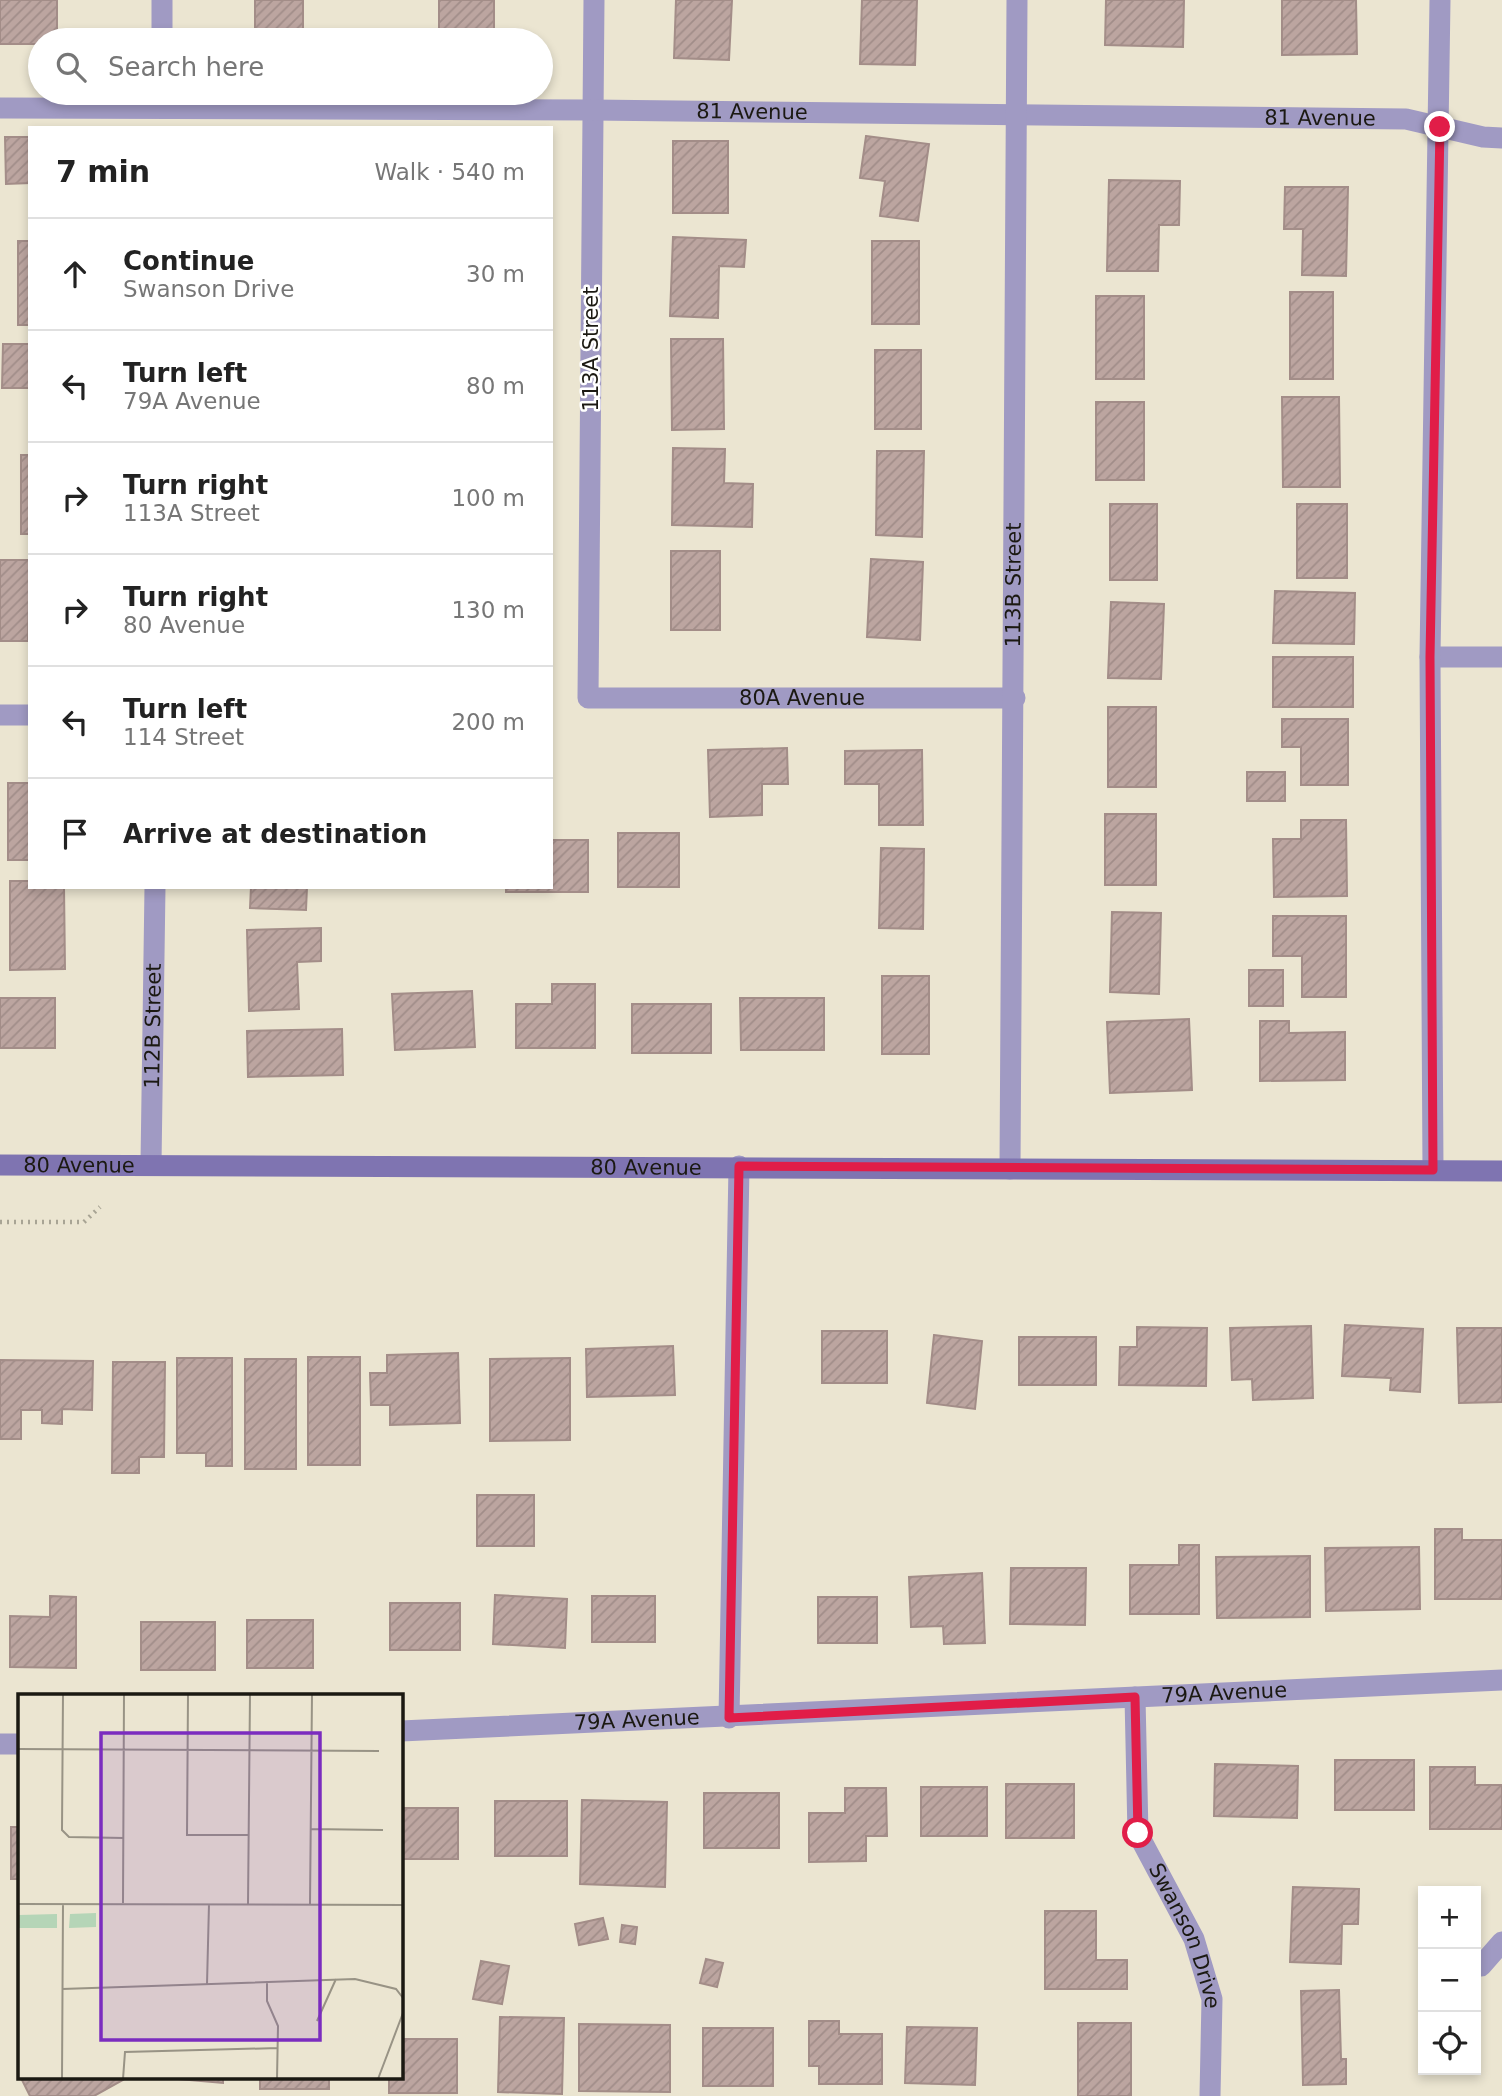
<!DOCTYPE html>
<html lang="en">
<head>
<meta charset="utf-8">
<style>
	body { margin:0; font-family:"DejaVu Sans",sans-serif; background:#f2f2f2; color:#222 }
	.controls { position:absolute; right:21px; bottom:21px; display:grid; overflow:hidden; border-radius:0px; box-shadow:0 4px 10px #0003 }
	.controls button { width:63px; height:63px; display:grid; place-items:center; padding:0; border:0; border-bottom:2px solid #e0e0e0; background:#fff; color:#222; font:35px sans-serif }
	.stop { position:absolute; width:21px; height:21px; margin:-16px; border:5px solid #e11d48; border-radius:50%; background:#fff }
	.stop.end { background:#e11d48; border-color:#fff; box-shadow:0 2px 7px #0008 }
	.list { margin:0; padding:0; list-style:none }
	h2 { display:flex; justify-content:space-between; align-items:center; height:91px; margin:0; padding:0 28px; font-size:30px }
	h2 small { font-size:23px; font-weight:400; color:#767676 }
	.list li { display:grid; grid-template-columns:46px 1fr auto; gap:21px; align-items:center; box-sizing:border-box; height:112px; padding:0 28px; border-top:2px solid #e0e0e0 }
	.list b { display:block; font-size:26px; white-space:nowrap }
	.list p { margin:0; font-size:23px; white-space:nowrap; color:#767676 }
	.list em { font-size:23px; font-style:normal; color:#767676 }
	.icon { flex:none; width:38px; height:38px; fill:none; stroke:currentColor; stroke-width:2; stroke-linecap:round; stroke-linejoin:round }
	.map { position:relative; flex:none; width:1502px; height:2096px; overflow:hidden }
	.search { position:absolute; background:#fff; box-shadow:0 4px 10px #0003; left:28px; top:28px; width:525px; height:77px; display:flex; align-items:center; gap:18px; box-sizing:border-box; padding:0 24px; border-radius:38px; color:#767676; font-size:26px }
	.panel { position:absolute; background:#fff; box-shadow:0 4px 10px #0003; left:28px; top:126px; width:525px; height:763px; border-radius:0px }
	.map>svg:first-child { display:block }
	.building { fill:url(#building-hatch); stroke:#a38d88; stroke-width:2 }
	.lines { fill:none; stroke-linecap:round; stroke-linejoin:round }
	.path { stroke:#a8a494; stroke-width:4.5; stroke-dasharray:2 5; stroke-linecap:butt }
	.street { stroke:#a09ac3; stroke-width:21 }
	.secondary { stroke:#7f74b1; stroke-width:21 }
	.route { stroke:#e11d48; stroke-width:9 }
	.labels { text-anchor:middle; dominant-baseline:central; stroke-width:5; stroke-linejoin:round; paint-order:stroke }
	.street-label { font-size:21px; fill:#1b1912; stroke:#fff }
	.inset-road { fill:none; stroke:#989385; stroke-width:2 }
	.view { fill:#7b2cbf; fill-opacity:0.15; stroke:#7b2cbf; stroke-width:3.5 }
	.inset-edge { fill:none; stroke:#1b1912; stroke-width:3.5 }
</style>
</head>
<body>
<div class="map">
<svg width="1502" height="2096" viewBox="0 0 1502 2096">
	<defs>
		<pattern id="building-hatch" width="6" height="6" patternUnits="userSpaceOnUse" patternTransform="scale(1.75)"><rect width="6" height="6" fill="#bca5a0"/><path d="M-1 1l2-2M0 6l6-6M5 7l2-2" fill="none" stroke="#a18d89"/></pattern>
	</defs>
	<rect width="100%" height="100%" fill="#ebe5d1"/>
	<g class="building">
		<polygon points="0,0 57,0 57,40 40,40 40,44 0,44"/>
		<rect x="255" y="0" width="48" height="40"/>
		<rect x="439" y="0" width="55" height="40"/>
		<polygon points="676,0 732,0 729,60 674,58"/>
		<polygon points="862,0 917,0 915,65 860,64"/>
		<polygon points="1106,0 1184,0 1183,47 1105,45"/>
		<polygon points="1282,0 1356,0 1357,54 1282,55"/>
		<polygon points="866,136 929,144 918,221 880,216 885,181 860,178"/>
		<polygon points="5,137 30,137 30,183 6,184"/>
		<rect x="673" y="141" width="55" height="72"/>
		<polygon points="1109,180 1180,181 1179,225 1159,225 1158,271 1107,271"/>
		<polygon points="1285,187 1348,187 1346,276 1302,275 1303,229 1284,229"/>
		<polygon points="673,237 746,240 744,267 719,266 718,318 670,316"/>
		<rect x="18" y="241" width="12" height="84"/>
		<rect x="872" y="241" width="47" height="83"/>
		<rect x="1290" y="292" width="43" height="87"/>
		<rect x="1096" y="296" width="48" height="83"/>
		<polygon points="671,339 723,339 724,429 672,430"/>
		<polygon points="3,344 30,344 30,388 2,388"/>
		<rect x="875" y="350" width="46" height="79"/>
		<polygon points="1282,397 1339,397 1340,487 1283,487"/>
		<rect x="1096" y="402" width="48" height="78"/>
		<polygon points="673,448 725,449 724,483 753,484 752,527 672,525"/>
		<polygon points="877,451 924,451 922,537 876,535"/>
		<rect x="21" y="455" width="9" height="79"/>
		<rect x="1110" y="504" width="47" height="76"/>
		<rect x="1297" y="504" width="50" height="74"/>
		<rect x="671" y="551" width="49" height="79"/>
		<polygon points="871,559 923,562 920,640 867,637"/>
		<polygon points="0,560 30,560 28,641 0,641"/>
		<polygon points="1275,591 1355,593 1354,644 1273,643"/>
		<polygon points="1111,602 1164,604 1161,679 1108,678"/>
		<rect x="1273" y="657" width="80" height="50"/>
		<rect x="1108" y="707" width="48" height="80"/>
		<polygon points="1282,719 1348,719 1348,785 1301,785 1301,747 1282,747"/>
		<polygon points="787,748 788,784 762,784 762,815 710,817 708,750"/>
		<polygon points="922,750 923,825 879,825 879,784 845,784 845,751"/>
		<rect x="1247" y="772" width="38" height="29"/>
		<rect x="8" y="783" width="22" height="77"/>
		<rect x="1105" y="814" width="51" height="71"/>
		<polygon points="1301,820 1346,820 1347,896 1274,897 1273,839 1301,839"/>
		<rect x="618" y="833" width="61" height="54"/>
		<polygon points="551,840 588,840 588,892 506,892 506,887 551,887"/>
		<polygon points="881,848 924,849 923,929 879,928"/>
		<polygon points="10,881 30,881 30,887 64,887 65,969 10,970"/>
		<polygon points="251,887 307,887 306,910 250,908"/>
		<polygon points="1112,912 1161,913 1159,994 1110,992"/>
		<polygon points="1273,916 1346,916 1346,997 1302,997 1302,956 1273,956"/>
		<polygon points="321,928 321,961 297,962 299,1009 249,1011 247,930"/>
		<rect x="1249" y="970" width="34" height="36"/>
		<rect x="882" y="976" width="47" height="78"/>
		<polygon points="552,984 595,984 595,1048 516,1048 516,1004 552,1004"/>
		<polygon points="472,991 475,1047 395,1050 392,994"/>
		<rect x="0" y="998" width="55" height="50"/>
		<polygon points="740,998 824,998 824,1050 741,1050"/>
		<rect x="632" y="1004" width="79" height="49"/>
		<polygon points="1189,1019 1192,1090 1110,1093 1107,1022"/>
		<polygon points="1260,1021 1289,1021 1289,1033 1345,1032 1345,1080 1260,1081"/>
		<polygon points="342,1029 343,1075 248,1077 247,1031"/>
		<polygon points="1345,1325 1423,1329 1420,1392 1390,1390 1391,1378 1342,1376"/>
		<polygon points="1311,1326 1313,1398 1253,1400 1252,1379 1232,1380 1230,1328"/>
		<polygon points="1137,1327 1207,1328 1206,1386 1119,1385 1120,1347 1137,1347"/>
		<polygon points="1457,1328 1502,1328 1502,1402 1459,1403"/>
		<rect x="822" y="1331" width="65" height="52"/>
		<polygon points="934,1335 982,1341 975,1409 927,1403"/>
		<rect x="1019" y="1337" width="77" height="48"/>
		<polygon points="673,1346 675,1395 587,1397 586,1349"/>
		<polygon points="458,1353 460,1423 390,1425 390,1405 371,1405 370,1373 387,1373 387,1355"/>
		<rect x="308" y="1357" width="52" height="108"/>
		<polygon points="177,1358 232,1358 232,1466 206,1466 206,1453 177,1453"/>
		<polygon points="570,1358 570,1440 490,1441 490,1359"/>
		<rect x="245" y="1359" width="51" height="110"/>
		<polygon points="0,1360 93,1361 92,1410 62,1409 62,1424 42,1423 42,1410 21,1410 21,1439 0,1439"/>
		<polygon points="113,1362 165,1362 164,1457 139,1457 139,1473 112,1473"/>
		<rect x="477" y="1495" width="57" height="51"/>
		<polygon points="1435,1529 1462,1529 1462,1540 1502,1540 1502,1599 1435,1599"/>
		<polygon points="1179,1545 1199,1545 1199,1614 1130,1614 1130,1565 1179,1565"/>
		<polygon points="1419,1547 1420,1609 1326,1611 1325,1548"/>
		<polygon points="1310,1556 1310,1617 1217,1618 1216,1557"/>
		<polygon points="1011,1568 1086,1568 1085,1625 1010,1624"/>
		<polygon points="982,1573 985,1643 944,1644 943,1626 911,1627 909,1577"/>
		<polygon points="495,1595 567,1599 565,1648 493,1644"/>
		<polygon points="50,1596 76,1597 76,1668 10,1667 10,1616 50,1617"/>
		<rect x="592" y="1596" width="63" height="46"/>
		<rect x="818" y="1597" width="59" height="46"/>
		<rect x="390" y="1603" width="70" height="47"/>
		<rect x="247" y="1620" width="66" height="48"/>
		<rect x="141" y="1622" width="74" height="48"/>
		<rect x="1335" y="1760" width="79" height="50"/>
		<polygon points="1215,1764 1298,1766 1297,1818 1214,1816"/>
		<polygon points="1430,1767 1475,1767 1475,1785 1502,1785 1502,1829 1430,1829"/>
		<rect x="1006" y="1784" width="68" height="54"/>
		<rect x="921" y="1787" width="66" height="49"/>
		<polygon points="845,1788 886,1788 887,1836 866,1836 866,1861 809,1862 809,1813 845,1813"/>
		<rect x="704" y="1793" width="75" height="55"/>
		<polygon points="582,1800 667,1802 665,1887 580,1884"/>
		<rect x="495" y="1801" width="72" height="55"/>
		<rect x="401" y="1808" width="57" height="51"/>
		<rect x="11" y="1827" width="8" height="52"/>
		<polygon points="1293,1887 1359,1889 1358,1924 1342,1924 1341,1964 1290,1962"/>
		<polygon points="1045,1911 1096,1911 1096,1960 1127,1960 1127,1989 1045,1989"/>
		<polygon points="603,1918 608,1939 579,1945 575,1924"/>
		<polygon points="622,1925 637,1927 635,1944 620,1942"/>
		<polygon points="706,1959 723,1963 717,1987 700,1983"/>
		<polygon points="481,1961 509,1966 502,2004 473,1999"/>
		<polygon points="1339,1990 1341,2059 1346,2059 1346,2084 1303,2085 1301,1991"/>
		<polygon points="500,2017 564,2018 562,2094 498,2092"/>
		<polygon points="809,2021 839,2021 839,2034 882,2034 882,2084 819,2084 819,2066 809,2066"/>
		<rect x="1078" y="2023" width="53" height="73"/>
		<polygon points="579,2024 670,2025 670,2092 579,2091"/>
		<polygon points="907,2027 977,2028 975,2085 905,2083"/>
		<rect x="703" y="2028" width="70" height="58"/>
		<polygon points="401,2039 457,2039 457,2093 389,2093 389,2077 401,2077"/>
		<polygon points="23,2077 121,2077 123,2080 94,2096 30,2096 21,2078"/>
		<polygon points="155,2077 223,2077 223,2083"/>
		<rect x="260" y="2077" width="69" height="12"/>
	</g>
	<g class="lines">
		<polyline class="path" points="0,1222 84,1222 100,1207"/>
		<g class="street">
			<polyline points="162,0 162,40"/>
			<path id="s1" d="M594,0l-6,698h427"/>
			<path id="s2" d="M0,108l592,2 814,9 77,18 19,1"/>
			<polyline points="1430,657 1502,657"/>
			<polyline points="0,715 30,715"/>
			<path id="s3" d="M151,1164l4,-277"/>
			<path id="s4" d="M1010,1169l7,-1169"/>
			<polyline points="1433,1170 1430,657 1440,0"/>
			<path id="s5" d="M1135,1697l3,137 56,105 18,60 -2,97"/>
			<polyline points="729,1718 739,1166"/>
			<path id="s6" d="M401,1731l1101,-51"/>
			<polyline points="0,1744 19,1744"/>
			<polyline points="1481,1966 1502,1942"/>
		</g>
		<path class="secondary" id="s7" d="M0,1165l1502,6"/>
	</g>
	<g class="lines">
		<polyline class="route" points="1138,1833 1135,1697 729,1718 739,1166 1433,1170 1430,657 1440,127"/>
	</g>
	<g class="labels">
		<g class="street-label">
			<text stroke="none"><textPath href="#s2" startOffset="752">81 Avenue</textPath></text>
			<text stroke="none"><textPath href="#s2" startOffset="1320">81 Avenue</textPath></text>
			<text transform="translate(591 349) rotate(-90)">113A Street</text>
			<text stroke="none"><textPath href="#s4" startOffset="584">113B Street</textPath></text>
			<text stroke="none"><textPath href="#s1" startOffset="912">80A Avenue</textPath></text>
			<text stroke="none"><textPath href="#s3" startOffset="138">112B Street</textPath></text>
			<text stroke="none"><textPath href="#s7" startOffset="79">80 Avenue</textPath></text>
			<text stroke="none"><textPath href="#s7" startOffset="646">80 Avenue</textPath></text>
			<text stroke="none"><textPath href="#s6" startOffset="824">79A Avenue</textPath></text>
			<text stroke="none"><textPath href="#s6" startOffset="236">79A Avenue</textPath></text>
			<text stroke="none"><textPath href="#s5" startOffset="250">Swanson Drive</textPath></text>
		</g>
	</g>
	<g transform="translate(18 1694)">
		<rect width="385" height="385" fill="#ebe5d1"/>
		<path d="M78,219v14l-27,1 1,-14zM39,220v14h-39l1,-13z" fill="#b5d5b7"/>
		<path class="inset-road" d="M45,0l-1,136 7,7 55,1M170,0l-1,141h62M0,55l361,2M292,135l73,1M105,209l1,-209M0,210l385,1M230,210l2,-210M292,210l2,-210M249,287v20l11,25 -1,53M189,290l2,-80M44,295l293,-10 41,10 7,9M299,327l19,-42M44,385l1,-175M105,385l2,-27 153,-4M360,385l25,-66"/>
		<path class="view" d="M83,39h219v307h-219z"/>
		<rect width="385" height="385" class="inset-edge"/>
	</g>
</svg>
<div class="controls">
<button>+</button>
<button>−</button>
<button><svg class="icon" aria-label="locate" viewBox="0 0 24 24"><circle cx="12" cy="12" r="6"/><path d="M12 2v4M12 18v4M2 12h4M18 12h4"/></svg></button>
</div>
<div class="stop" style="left:1138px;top:1833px"></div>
<div class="stop end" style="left:1440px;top:127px"></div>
<div class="search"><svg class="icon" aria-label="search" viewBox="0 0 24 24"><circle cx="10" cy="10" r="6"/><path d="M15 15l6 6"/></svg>Search here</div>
<section class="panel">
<h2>7 min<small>Walk · 540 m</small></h2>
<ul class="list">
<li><svg class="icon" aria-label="ahead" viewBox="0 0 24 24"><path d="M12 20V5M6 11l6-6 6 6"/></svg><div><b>Continue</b><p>Swanson Drive</p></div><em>30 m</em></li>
<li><svg class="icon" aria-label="left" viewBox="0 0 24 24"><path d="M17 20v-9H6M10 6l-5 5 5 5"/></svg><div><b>Turn left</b><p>79A Avenue</p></div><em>80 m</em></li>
<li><svg class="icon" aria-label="right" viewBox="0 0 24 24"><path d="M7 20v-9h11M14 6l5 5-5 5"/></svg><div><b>Turn right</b><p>113A Street</p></div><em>100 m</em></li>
<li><svg class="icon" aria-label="right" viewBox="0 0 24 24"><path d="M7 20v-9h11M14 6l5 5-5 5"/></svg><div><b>Turn right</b><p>80 Avenue</p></div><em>130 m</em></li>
<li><svg class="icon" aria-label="left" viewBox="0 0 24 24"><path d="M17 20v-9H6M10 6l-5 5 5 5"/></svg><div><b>Turn left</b><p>114 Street</p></div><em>200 m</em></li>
<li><svg class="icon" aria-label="arrive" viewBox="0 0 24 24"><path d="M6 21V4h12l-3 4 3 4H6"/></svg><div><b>Arrive at destination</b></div></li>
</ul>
</section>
</div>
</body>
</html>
